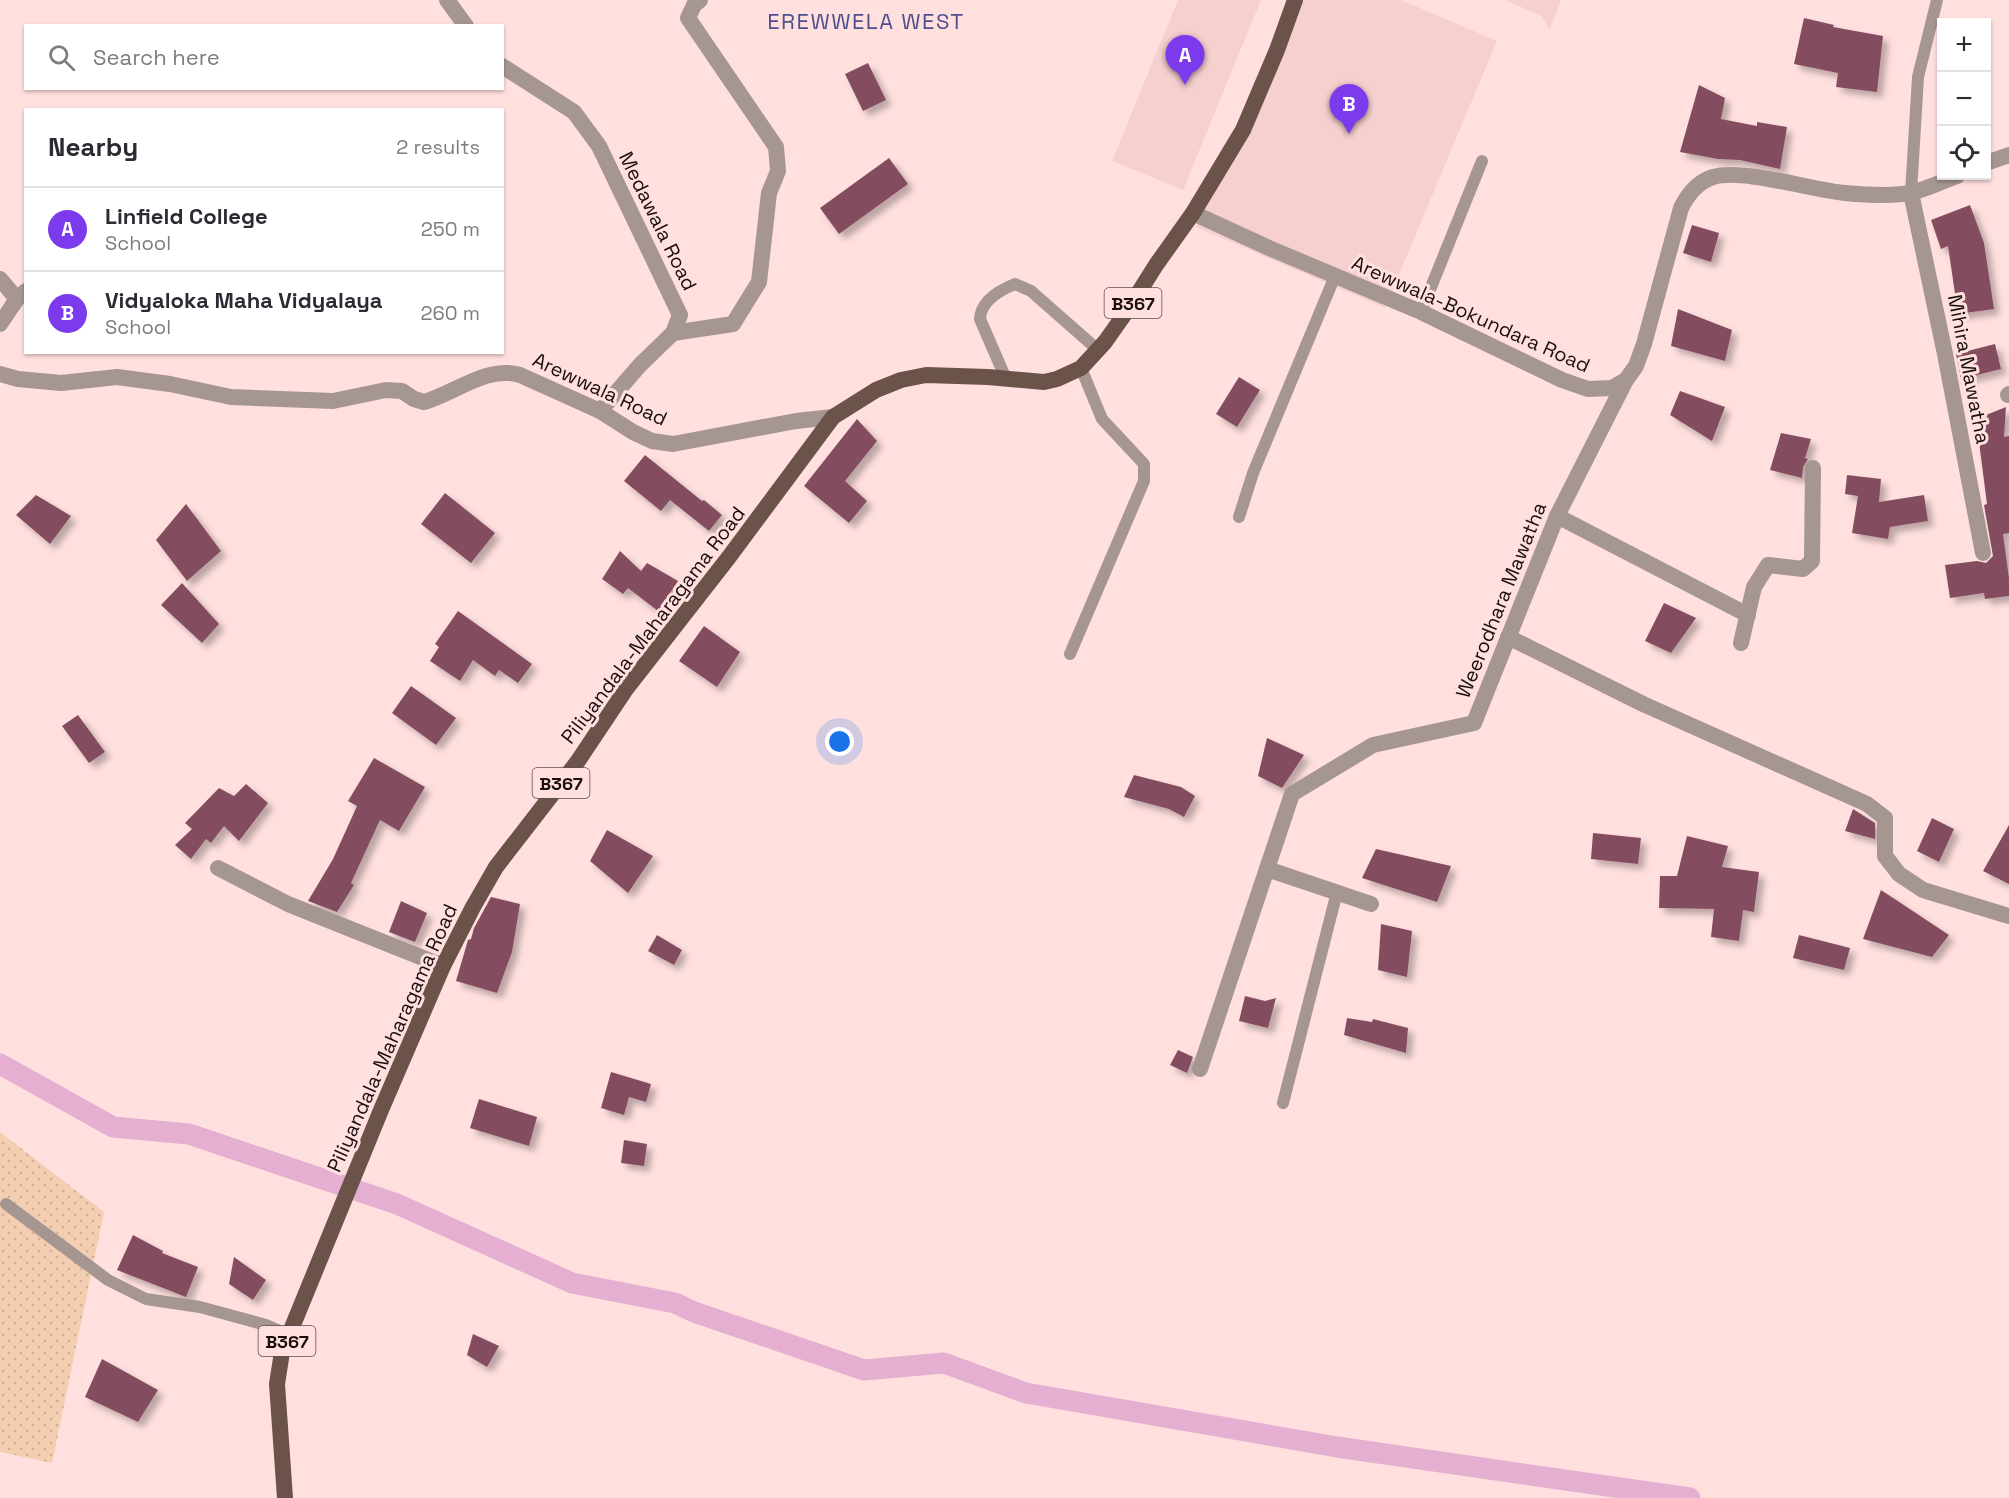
<!DOCTYPE html>
<html lang="en">
<head>
<meta charset="utf-8">
<style>
	body { margin:0; font-family:"Space Grotesk",sans-serif; background:#f7f7f7; color:#2b2b33 }
	.controls { position:absolute; right:18px; top:18px; display:grid; overflow:hidden; border-radius:0px; box-shadow:0 2px 4px #0004 }
	.controls button { width:54px; height:54px; display:grid; place-items:center; padding:0; border:0; border-bottom:2px solid #e1e1e2; background:#fff; color:#2b2b33; font:30px sans-serif }
	.you { position:absolute; left:840px; top:742px; width:21px; height:21px; margin:-15px; border:4px solid #fff; border-radius:50%; background:#1a73e8; box-shadow:0 0 0 9px #1a73e833 }
	.badge { display:grid; place-items:center; width:39px; height:39px; border-radius:50%; background:#7c3aed; color:#fff; font-size:20px; font-weight:700 }
	.pin { position:absolute; translate:-50% -50px; filter:drop-shadow(0 2px 3px #0008) }
	.pin::after { content:''; position:absolute; top:32px; width:21px; height:18px; background:inherit; clip-path:polygon(0 0,100% 0,50% 100%) }
	.list { margin:0; padding:0; list-style:none }
	h2 { display:flex; justify-content:space-between; align-items:center; height:78px; margin:0; padding:0 24px; font-size:26px }
	h2 small { font-size:20px; font-weight:400; color:#7c7c81 }
	.list li { display:grid; grid-template-columns:39px 1fr auto; gap:18px; align-items:center; box-sizing:border-box; height:84px; padding:0 24px; border-top:2px solid #e1e1e2 }
	.list b { display:block; font-size:22px; white-space:nowrap }
	.list p { margin:0; font-size:20px; white-space:nowrap; color:#7c7c81 }
	.list em { font-size:20px; font-style:normal; color:#7c7c81 }
	.icon { flex:none; width:33px; height:33px; fill:none; stroke:currentColor; stroke-width:2; stroke-linecap:round; stroke-linejoin:round }
	.map { position:relative; flex:none; width:2009px; height:1498px; overflow:hidden }
	.search { position:absolute; background:#fff; box-shadow:0 2px 4px #0004; left:24px; top:24px; width:480px; height:66px; display:flex; align-items:center; gap:15px; box-sizing:border-box; padding:0 21px; border-radius:0px; color:#7c7c81; font-size:22px }
	.panel { position:absolute; background:#fff; box-shadow:0 2px 4px #0004; left:24px; top:108px; width:480px; height:246px; border-radius:0px }
	.map>svg:first-child { display:block }
	.built { fill:#f5d0cf }
	.grass { fill:url(#grass-dots) }
	.lines { fill:none; stroke-linecap:round; stroke-linejoin:round }
	.canal { stroke:#e4afd1; stroke-width:21 }
	.building { fill:#844e5f; filter:url(#shadow) }
	.service { stroke:#a59691; stroke-width:12 }
	.minor { stroke:#a59691; stroke-width:16 }
	.tertiary { stroke:#a59691; stroke-width:16 }
	.primary { stroke:#6c534a; stroke-width:16 }
	.labels { text-anchor:middle; dominant-baseline:central; stroke-width:6; stroke-linejoin:round; paint-order:stroke }
	.shield { fill:#ffe0df; stroke:#5f4d4d; stroke-width:1.5 }
	.shield-label { font-size:18px; font-weight:bold; fill:#1a0e0e }
	.street-label { font-size:20px; fill:#1a0e0e; stroke:#ffe0df }
	.quarter-label { font-size:22px; letter-spacing:1.5px; fill:#4f4f8d; stroke:#ffe0df }
</style>
</head>
<body>
<div class="map">
<svg width="2009" height="1498" viewBox="0 0 2009 1498">
	<defs>
		<pattern id="grass-dots" width="8" height="8" patternUnits="userSpaceOnUse" patternTransform="scale(1.5)"><rect width="8" height="8" fill="#f4ceb1"/><path d="M2 2h.1M6 6h.1" fill="none" stroke="#d1b097" stroke-width="1.8" stroke-linecap="round"/></pattern>
		<filter id="shadow"><feDropShadow dx="5.5" dy="5.5" stdDeviation="3" flood-color="#0004"/></filter>
	</defs>
	<rect width="100%" height="100%" fill="#ffe0df"/>
	<g class="built">
		<polygon points="1178,0 1261,0 1183,190 1112,161"/>
		<polygon points="1301,0 1401,0 1497,41 1385,308 1196,227"/>
		<polygon points="1505,0 1561,0 1550,29 1541,16"/>
	</g>
	<polygon class="grass" points="0,1132 104,1212 52,1463 0,1452"/>
	<g class="lines">
		<polyline class="canal" points="0,1064 113,1127 189,1134 397,1204 572,1283 675,1303 694,1312 864,1370 944,1363 1026,1393 1337,1447 1690,1498"/>
	</g>
	<g class="building">
		<polygon points="1804,18 1834,25 1833,27 1883,36 1877,92 1836,87 1838,73 1794,64"/>
		<polygon points="868,63 886,100 863,111 845,74"/>
		<polygon points="1699,85 1725,98 1721,119 1757,126 1757,122 1787,127 1780,169 1740,160 1718,159 1680,152"/>
		<polygon points="889,158 908,184 839,234 820,208"/>
		<polygon points="1970,205 1984,243 1994,309 1958,314 1948,246 1941,249 1931,220"/>
		<polygon points="1692,225 1719,233 1711,262 1683,253"/>
		<polygon points="1678,309 1732,330 1725,361 1671,346"/>
		<polygon points="1995,344 2001,369 1961,379 1956,354"/>
		<polygon points="1239,377 1260,390 1237,427 1216,414"/>
		<polygon points="1680,391 1725,407 1712,441 1670,415"/>
		<polygon points="2006,407 2004,437 2009,436 2009,533 2003,534 2009,578 2009,596 1985,599 1984,593 1950,598 1945,565 1977,561 1986,563 1993,556 1984,505 1987,504 1976,419"/>
		<polygon points="857,419 877,441 845,481 867,501 849,523 804,486"/>
		<polygon points="1781,433 1811,439 1805,458 1808,459 1803,467 1802,478 1770,470"/>
		<polygon points="645,455 702,501 704,500 722,515 709,531 670,500 661,511 624,481"/>
		<polygon points="1847,475 1881,479 1879,502 1924,495 1928,521 1890,527 1888,539 1852,533 1858,496 1845,494"/>
		<polygon points="445,493 495,533 471,563 421,524"/>
		<polygon points="36,495 71,516 50,544 16,515"/>
		<polygon points="186,504 221,551 187,581 156,540"/>
		<polygon points="620,551 641,571 647,563 678,581 658,611 628,588 623,594 602,579"/>
		<polygon points="182,583 219,624 202,643 161,605"/>
		<polygon points="1664,603 1696,618 1671,653 1645,641"/>
		<polygon points="458,611 532,664 518,683 499,670 495,676 473,660 460,681 430,661 439,647 435,644"/>
		<polygon points="704,626 740,652 717,687 679,661"/>
		<polygon points="411,686 456,718 436,745 392,713"/>
		<polygon points="78,715 105,752 89,763 62,726"/>
		<polygon points="1267,738 1304,755 1282,788 1258,776"/>
		<polygon points="374,758 425,787 399,831 380,820 351,883 354,885 337,912 308,901 333,859 357,806 348,801"/>
		<polygon points="1134,775 1181,787 1195,796 1184,817 1169,809 1124,797"/>
		<polygon points="246,784 268,803 239,841 224,826 211,843 206,839 191,859 175,845 192,829 185,823 219,788 234,796"/>
		<polygon points="1853,809 1875,823 1875,839 1845,831"/>
		<polygon points="1932,818 1954,829 1939,862 1917,851"/>
		<polygon points="2009,825 2009,884 1983,871"/>
		<polygon points="607,830 653,856 628,893 590,861"/>
		<polygon points="1593,833 1641,838 1638,864 1591,859"/>
		<polygon points="1687,836 1728,846 1722,867 1759,872 1754,912 1743,910 1739,941 1711,937 1714,909 1659,908 1660,876 1677,876"/>
		<polygon points="1376,849 1451,866 1437,902 1362,878"/>
		<polygon points="1881,890 1949,935 1932,957 1863,939"/>
		<polygon points="491,897 520,904 512,952 497,993 456,981 468,940 471,939 474,928"/>
		<polygon points="401,901 427,913 415,942 389,932"/>
		<polygon points="1381,924 1412,931 1407,977 1378,970"/>
		<polygon points="657,935 682,950 674,965 648,951"/>
		<polygon points="1799,935 1850,948 1844,970 1793,958"/>
		<polygon points="1245,996 1265,1001 1276,998 1268,1028 1239,1021"/>
		<polygon points="1347,1018 1372,1022 1373,1019 1408,1028 1406,1053 1344,1035"/>
		<polygon points="1178,1050 1193,1057 1187,1073 1170,1065"/>
		<polygon points="611,1072 651,1084 646,1102 629,1097 624,1115 601,1108"/>
		<polygon points="479,1099 537,1117 529,1146 470,1128"/>
		<polygon points="624,1140 647,1144 644,1166 621,1163"/>
		<polygon points="133,1235 163,1251 162,1253 198,1267 186,1297 117,1270"/>
		<polygon points="234,1257 266,1280 253,1300 229,1284"/>
		<polygon points="473,1334 499,1346 487,1367 467,1355"/>
		<polygon points="102,1359 158,1390 138,1422 85,1397"/>
	</g>
	<g class="lines">
		<g class="service">
			<polyline points="1911,193 1918,77 1937,0"/>
			<polyline points="1421,312 1482,161"/>
			<path d="M1006,379l-26,-60c1,-18 20,-29 35,-35l16,7 67,59"/>
			<polyline points="1239,517 1253,473 1335,276"/>
			<polyline points="1070,654 1144,481 1144,464 1102,419 1081,368"/>
			<polyline points="1283,1103 1337,892"/>
			<polyline points="6,1204 108,1280 146,1299 200,1307 266,1325 289,1335"/>
		</g>
		<g class="minor">
			<polyline points="447,0 466,26"/>
			<polyline points="502,66 574,112 599,146 680,315 673,333 640,365 600,411"/>
			<polyline points="1911,193 1945,354 1983,553"/>
			<polyline points="0,279 17,299"/>
			<polyline points="0,324 17,299 26,291"/>
			<polyline points="673,333 733,324 759,282 769,193 778,171 776,147 688,18 694,5 700,0"/>
			<polyline points="2008,395 2009,394"/>
			<polyline points="1557,516 1748,615"/>
			<polyline points="1508,637 1643,704 1867,804 1885,818 1885,856 1899,874 1923,890 2009,916"/>
			<polyline points="1741,643 1754,587 1768,565 1803,569 1812,561 1813,468"/>
			<polyline points="218,868 288,904 443,966"/>
			<polyline points="1267,869 1371,904"/>
			<polyline points="1200,1069 1292,794 1373,745 1474,723 1557,516 1626,380"/>
		</g>
		<g class="tertiary">
			<polyline points="1986,163 2009,155"/>
			<path d="M1193,213l76,35 152,64 141,68 26,9 24,-1 14,-8 10,-14 8,-22 37,-136c7,-14 16,-26 32,-31 29,-9 99,13 132,16 21,2 49,4 69,-1 15,-4 29,-11 43,-16"/>
			<path d="M0,374l18,5 43,4 56,-6 53,7 61,13 102,4 53,-11 16,1 12,8 10,3c31,-9 64,-37 96,-27l80,36 33,21 19,9 21,3 123,-23 37,-4"/>
		</g>
		<polyline class="primary" points="285,1498 277,1384 282,1352 381,1110 443,966 473,907 496,867 578,761 626,689 729,557 833,417 876,390 901,380 926,375 988,377 1044,382 1057,379 1081,368 1105,342 1129,308 1156,265 1193,213 1243,130 1277,50 1295,0"/>
	</g>
	<g class="labels">
		<g class="shield">
			<rect x="1104.5" y="288" width="57" height="30" rx="4.5"/>
			<rect x="532.5" y="768" width="57" height="30" rx="4.5"/>
			<rect x="258.5" y="1326" width="57" height="30" rx="4.5"/>
		</g>
		<g class="shield-label">
			<text x="1133" y="303">B367</text>
			<text x="561" y="783">B367</text>
			<text x="287" y="1341">B367</text>
		</g>
		<g class="street-label">
			<text transform="translate(658 221) rotate(64)">Medawala Road</text>
			<text transform="translate(1471 314) rotate(24)">Arewwala-Bokundara Road</text>
			<text transform="translate(1969 369) rotate(79)">Mihira Mawatha</text>
			<text transform="translate(600 389) rotate(25)">Arewwala Road</text>
			<text transform="translate(1501 600) rotate(-68)">Weerodhara Mawatha</text>
			<text transform="translate(653 625) rotate(-53)">Piliyandala-Maharagama Road</text>
			<text transform="translate(392 1038) rotate(-66)">Piliyandala-Maharagama Road</text>
		</g>
		<g class="quarter-label">
			<text x="866" y="21">EREWWELA WEST</text>
		</g>
	</g>
</svg>
<div class="controls">
<button>+</button>
<button>−</button>
<button><svg class="icon" aria-label="locate" viewBox="0 0 24 24"><circle cx="12" cy="12" r="6"/><path d="M12 2v4M12 18v4M2 12h4M18 12h4"/></svg></button>
</div>
<div class="you"></div>
<div class="pin badge" style="left:1185px;top:85px">A</div>
<div class="pin badge" style="left:1349px;top:134px">B</div>
<div class="search"><svg class="icon" aria-label="search" viewBox="0 0 24 24"><circle cx="10" cy="10" r="6"/><path d="M15 15l6 6"/></svg>Search here</div>
<section class="panel">
<h2>Nearby<small>2 results</small></h2>
<ul class="list">
<li><span class="badge">A</span><div><b>Linfield College</b><p>School</p></div><em>250 m</em></li>
<li><span class="badge">B</span><div><b>Vidyaloka Maha Vidyalaya</b><p>School</p></div><em>260 m</em></li>
</ul>
</section>
</div>
</body>
</html>
